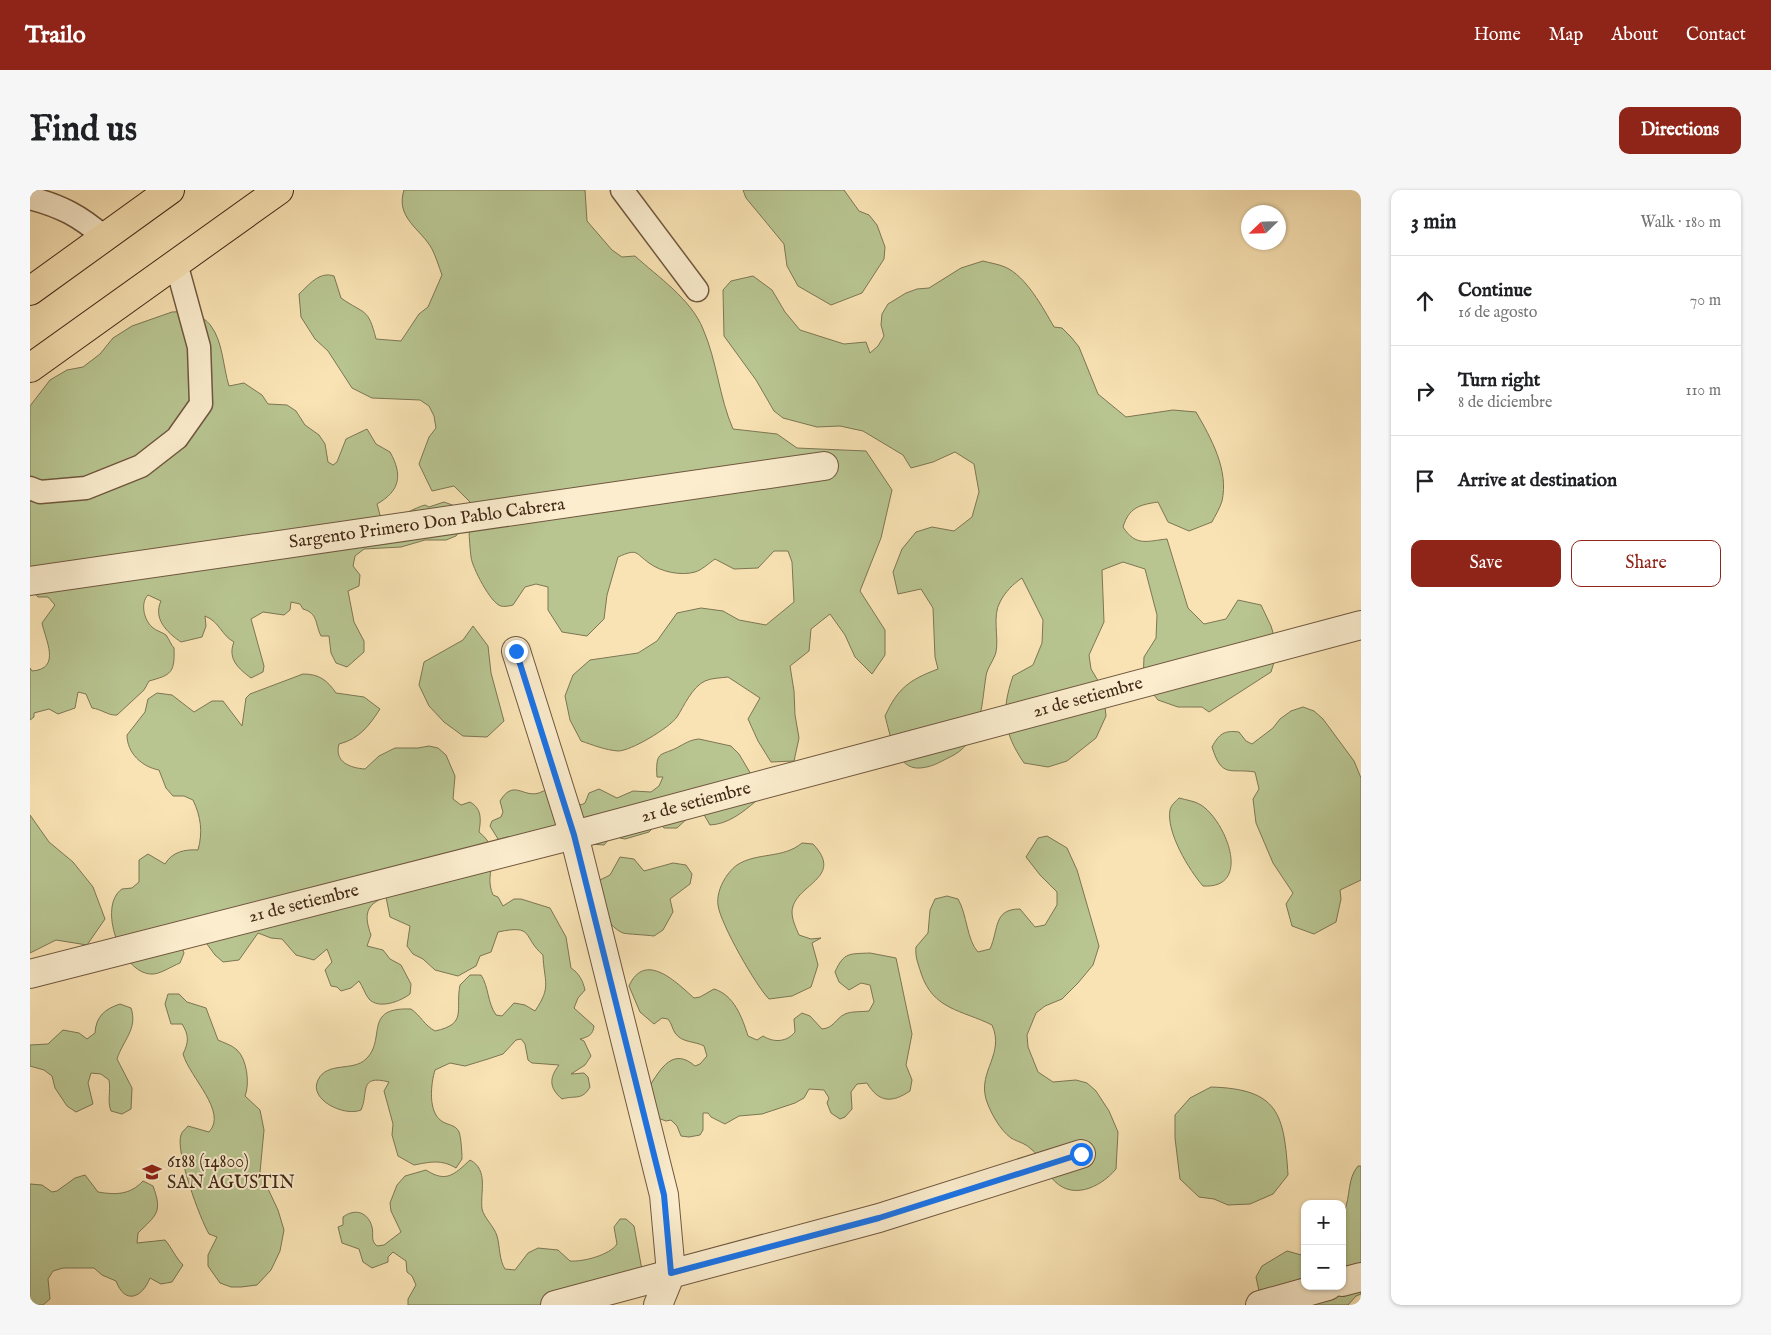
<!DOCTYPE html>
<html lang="en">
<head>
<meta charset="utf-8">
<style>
	body { margin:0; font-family:"IM FELL English",serif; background:#f6f6f6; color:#202124 }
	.controls { position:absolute; right:15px; bottom:15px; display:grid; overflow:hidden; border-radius:10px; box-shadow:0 1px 4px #0004 }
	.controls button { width:45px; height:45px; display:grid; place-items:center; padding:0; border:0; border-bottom:1px solid #e0e0e0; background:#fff; color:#202124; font:25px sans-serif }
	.compass { position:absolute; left:1211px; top:15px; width:45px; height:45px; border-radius:50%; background:#fff; box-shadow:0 1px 4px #0004; rotate:247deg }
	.stop { position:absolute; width:15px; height:15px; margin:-11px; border:4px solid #1a73e8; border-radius:50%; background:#fff }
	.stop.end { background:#1a73e8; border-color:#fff; box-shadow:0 1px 5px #0008 }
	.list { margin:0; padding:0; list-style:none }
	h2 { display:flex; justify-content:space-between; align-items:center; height:65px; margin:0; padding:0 20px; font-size:21px }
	h2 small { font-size:16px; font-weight:400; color:#757577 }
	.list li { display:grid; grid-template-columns:32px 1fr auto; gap:15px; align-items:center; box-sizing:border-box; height:90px; padding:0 20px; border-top:1px solid #e0e0e0 }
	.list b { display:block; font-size:19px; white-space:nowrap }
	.list p { margin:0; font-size:16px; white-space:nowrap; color:#757577 }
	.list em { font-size:16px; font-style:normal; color:#757577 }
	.actions { display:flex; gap:10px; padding:15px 20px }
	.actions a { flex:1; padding:11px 0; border:1px solid #8f2418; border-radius:10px; text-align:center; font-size:18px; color:#8f2418 }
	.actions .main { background:#8f2418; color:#fff }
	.icon { flex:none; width:28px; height:28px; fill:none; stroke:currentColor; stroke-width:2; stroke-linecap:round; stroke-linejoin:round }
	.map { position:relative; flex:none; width:1331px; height:1115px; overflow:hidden; border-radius:10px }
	header { display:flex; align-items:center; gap:30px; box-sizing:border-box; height:70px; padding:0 25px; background:#8f2418; color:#fff }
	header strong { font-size:24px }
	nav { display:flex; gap:28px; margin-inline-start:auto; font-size:18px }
	.intro { display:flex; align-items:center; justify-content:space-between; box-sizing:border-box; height:120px; padding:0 30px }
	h1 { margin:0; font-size:35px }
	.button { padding:12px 22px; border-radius:10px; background:#8f2418; color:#fff; font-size:18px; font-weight:700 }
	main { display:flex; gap:30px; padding:0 30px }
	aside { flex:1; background:#fff; border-radius:10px; box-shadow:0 1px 4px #0004 }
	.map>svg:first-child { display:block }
	.green { fill:#b8c591; stroke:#7d7654 }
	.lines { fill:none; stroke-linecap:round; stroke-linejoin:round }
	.lane-casing { stroke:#70573e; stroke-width:25 }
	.street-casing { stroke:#70573e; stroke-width:30 }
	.highway-casing { stroke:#422816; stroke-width:30 }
	.lane { stroke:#fbedce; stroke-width:22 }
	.street { stroke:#fbedce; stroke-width:28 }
	.highway { stroke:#f9e3b4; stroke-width:28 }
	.route { stroke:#1a73e8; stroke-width:6 }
	.labels { text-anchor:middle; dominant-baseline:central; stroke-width:4; stroke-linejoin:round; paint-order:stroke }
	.street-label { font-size:18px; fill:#422816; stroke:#fbedce }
	.poi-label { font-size:18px; fill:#422816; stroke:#fbedce; text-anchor:start }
</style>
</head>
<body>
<header>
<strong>Trailo</strong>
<nav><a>Home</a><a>Map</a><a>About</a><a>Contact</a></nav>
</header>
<div class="intro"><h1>Find us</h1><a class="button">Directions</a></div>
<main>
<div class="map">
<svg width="1331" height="1115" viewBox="0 0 1331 1115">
	<rect width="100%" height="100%" fill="#f9e3b4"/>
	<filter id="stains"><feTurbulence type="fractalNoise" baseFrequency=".004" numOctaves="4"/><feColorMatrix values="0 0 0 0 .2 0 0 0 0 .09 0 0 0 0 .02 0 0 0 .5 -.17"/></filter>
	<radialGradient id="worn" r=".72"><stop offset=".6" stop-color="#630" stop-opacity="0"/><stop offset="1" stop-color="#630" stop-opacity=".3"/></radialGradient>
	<g class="green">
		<path d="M374,0h181l2,31 25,29 10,7 13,-1c23,21 56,43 68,73 14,32 16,68 30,100l44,5 20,14 69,3 26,39 -11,48 -21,53 25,39v25l-13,19 -17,-17 -10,-22 -15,-21 -19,15 -2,22 -19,15 4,25 1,24 4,23 -5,23 -23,1 -13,-21 -10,-22 12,-21 -32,-21c-7,1 -17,1 -23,4 -13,6 -21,25 -28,36 -8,11 -46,34 -59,34 -13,-1 -25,-6 -37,-10l-11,-21 -5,-24 8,-21 17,-15 48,-7 19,-12 20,-28 24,-5 22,3 16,9 27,5 28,-23 -2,-40 -4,-11h-14l-16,17 -24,1 -19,-10c-6,4 -13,11 -20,13 -14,4 -34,0 -46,-9 -14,-10 -11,-15 -31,-6l-11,38 -3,24 -17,17 -25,-4 -14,-22v-23l-12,-3 -11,3 -12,18c-4,1 -9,2 -12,1 -10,-2 -29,-39 -30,-49 -2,-18 -3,-36 -1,-55l-16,-16 -22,5 -13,-27 10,-27 7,-9 -2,-12 -5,-10 -9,-6 -48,-2 -20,-10 -24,-37 -13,-12 -14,-22 -2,-23c10,-9 20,-23 35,-18l7,22c24,17 27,9 35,41l25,2 18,-27 9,-7 14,-32c-3,-8 -6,-18 -10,-26 -11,-20 -37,-31 -28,-59z"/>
		<polygon points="713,0 814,0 829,21 839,25 847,35 855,57 854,69 832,103 801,115 768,96 757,76 754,54 716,8"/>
		<path d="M953,71c7,2 15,3 22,6 21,9 38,41 49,60l8,1 9,9 8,10 19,47 28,23 47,-7 23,2c15,26 33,58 26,89 -2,7 -7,15 -10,21l-23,9 -21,-9 -10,-20c-20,3 -29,6 -35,25 13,20 24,14 44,12l21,69 16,16 22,-5 12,-19 23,5 10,21 7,23 -7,23 -62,40 -7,-5h-24l-20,-7 -15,-19 1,-24 12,-19 1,-23 -12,-46 -22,-7 -21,8 2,52 -15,33 2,14 12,20 3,27 -10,22 -29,23 -19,6 -24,-4c-21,-31 -23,-52 -11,-87l20,-11 9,-22 1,-23 -21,-42c-9,6 -17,14 -22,24 -8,14 -1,35 -4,50 -2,8 -9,16 -10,24 -5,32 -4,67 -38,82 -10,5 -16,9 -28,10 -24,2 -30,-34 -35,-52 13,-28 24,-36 53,-47l-3,-12 -2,-49 -12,-19 -23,5 -5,-22 9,-23 14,-17 16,-5 22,4 18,-14 7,-25 -5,-28 -19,-12 -22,10 -22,6 -8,-13 -40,-24 -23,-5 -23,1 -34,-9 -9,-7 -18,-31 -32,-44 -1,-46 8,-9 22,-5 19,14 13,22 15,18 44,14 22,-2 4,11 8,-7 6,-10 -3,-11 1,-11 6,-10 18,-11 11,-4 12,-1 32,-20z"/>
		<path d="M163,121c5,4 14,9 18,15 12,16 12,41 18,60l15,-3 18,12 6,9 19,1 9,6 9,14 14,10 6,9 3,18 5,3 4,-3 9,-23 21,-10 9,15 14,8c13,23 10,39 -13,52l3,11 8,6c12,-4 26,-13 37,-16l4,2 15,-5 11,4 7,21 -6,9 -10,4h-21l-24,7 -37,2 -9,7 -2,10 7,9 -1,11 -11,5 6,31 10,19v11l-17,15 -11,-4 -5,-10 -2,-17h-8c-6,-12 -3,-23 -18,-27l-3,-5 -9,-2 -1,8 -6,5 -21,-3 -12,7 13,47 -1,6 -12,6c-12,-9 -24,-19 -17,-36 -13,-7 -14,-20 -29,-26l1,10 -4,11 -21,5c-15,-10 -28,-24 -20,-41l-13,-6c-8,8 -4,25 4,32 4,4 10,5 14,8 3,4 5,10 8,13 1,25 -3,27 -25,33l-5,9 -27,25c-8,1 -16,-6 -25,-7l-6,-14 -8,-2 -3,16 -17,6 -9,-5 -15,4v4l-4,3v-52l2,3c30,-2 13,-32 10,-48l13,-18 -7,-8h-10l-8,-9v-182l20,-26 17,-10 16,-3 17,-13 13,-16 19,-12 40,-14z"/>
		<polygon points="443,436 458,456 461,483 474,531 457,547 433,546 414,532 399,516 389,495 394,472 433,450"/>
		<path d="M273,484c16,0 24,6 33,19l28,4 16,12c-11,17 -21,30 -41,35 -5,18 11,24 26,25l14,-13 16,-8h23l11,-2 9,2 8,7 9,21 -2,23 8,6 9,-3c12,7 11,17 9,30 27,22 3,38 14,63l5,2 5,9 11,-7h7l29,9 16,29 5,31c8,5 12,13 14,22l-7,8 -4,10 20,18c-1,9 -6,11 -14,13l4,2 7,15 -6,9 -14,9 13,-1 4,4 2,10c-8,14 -15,8 -28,12 -13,-11 -13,-21 -3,-34l-27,-2 -4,-3 -3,-16 -4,-5 -5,1 -13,14 -15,5 -23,7 -15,-3 -15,7c-4,13 -8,43 8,52 5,3 13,3 16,10 2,5 3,21 3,27l-6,9c-15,-9 -26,-6 -42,-3l-16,-9 -6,-21 1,-11 -9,-33 5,-9c-31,-8 -20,11 -28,28 -16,7 -53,-10 -43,-30 9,-19 35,-8 48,-21 21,-20 -4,-52 45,-50 10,7 13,16 24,22 33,-7 20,-21 25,-46l10,-10h11c8,12 6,27 15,40l6,1 12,-13 11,2 10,6c17,-25 9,-28 8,-56 -21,-18 -8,-31 -45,-23l-7,20 -11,4 -4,10 -18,10 -23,-6 -12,-11 -10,-5 -6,-8 3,-20 -20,-9 -4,-20c-21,7 -22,19 -15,38l-4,11 16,4 7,9 11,6 10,19 -1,10c-9,7 -31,16 -41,5 -4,-5 -6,-12 -10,-18l-8,7 -10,3 -4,-4 -6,-1 -6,-16 7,-8 -5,-13 -13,11 -18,-5 -14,-16 -11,-1 -13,-5 -19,27 -16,2 -8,-7 -11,-15 -23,5 3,8 -4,10c-8,3 -21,12 -29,11 -30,-1 -54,-68 -29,-85l10,-1 7,-6v-22l9,-6 17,10c7,-12 20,-15 33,-14 5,-18 3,-33 -5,-50l-9,-4h-11l-7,-8 -7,-18c-17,-3 -32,-17 -32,-35l18,-23 3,-13 9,-6 15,2 22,17 18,-11h11l19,25 4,-28 4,-4z"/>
		<path d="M1273,517l11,4 9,8 31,42 7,17v102l-21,10 1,9 -5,23 -22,12 -22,-8 -6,-22 7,-11 -20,-30 -17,-40 -3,-24 6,-10 -4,-17c-25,-4 -33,7 -43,-25 7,-13 12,-17 27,-15l7,9 6,3 21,-16 7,-9 11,-8z"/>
		<path d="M669,549l32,7 8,8 16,27 3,10 -2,10c-14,12 -28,23 -46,24l-7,-12 -11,1 -15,14h-13l-6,-6 -9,10 -24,7 -5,-1 -4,-7 -12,14 -13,-1 -62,17 -34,-17 3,-5 -8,-13 2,-5 9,-4 2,-5 -3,-11c17,-28 27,9 52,-17l29,21 4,-2 4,-10 10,-4 18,9 16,-7 18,1 8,-6 4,-9h-6c-2,-29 5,-20 23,-31 8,-4 10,-6 19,-7z"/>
		<path d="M1149,608c7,2 16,3 22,7 25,16 52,84 2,81 -14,-16 -37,-54 -33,-76 1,-5 6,-9 9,-12z"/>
		<polygon points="0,625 19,652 43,672 63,697 75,729 57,755 26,750 0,763"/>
		<path d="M1017,646l20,12 10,22 22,76 -6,19 -15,18 -16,16 -17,7 -9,7 -9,22 1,12 10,25 15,10 23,-2 11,3 9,8 13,20 9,21 -2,37c-16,19 -46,33 -65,8 -8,-9 -10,-21 -20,-28 -6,-6 -13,-7 -20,-11 -11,-8 -21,-26 -25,-39 -8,-28 19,-45 6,-74 -30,-15 -59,-15 -71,-52 -3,-10 -6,-16 -5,-26l12,-14 2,-23 5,-11 12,-3 11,3c9,15 9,42 20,53l12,-3c9,-20 3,-40 30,-40l15,18 10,-2 12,-20v-13l-17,-17 -14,-18 12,-19z"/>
		<path d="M772,653l11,1c33,35 -20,40 -21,68 0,8 4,16 7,23l12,4 10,-1 -9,5 6,22 -7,22 -19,9 -23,3c-13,-13 -49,-76 -51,-94 -2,-14 8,-32 19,-40 20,-13 46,-6 65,-22z"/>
		<path d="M590,667l14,2 10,12 29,-8 13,2 6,9 -2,10 -20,15 3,13 -10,18 -9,6c-7,-1 -28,-2 -31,-3 -13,-5 -24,-24 -27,-37 0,-5 3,-11 4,-16l10,-5z"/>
		<path d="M840,763l26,5 16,76 -6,31 6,15 -2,11c-18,12 -31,12 -43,-8l-10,1 -6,8 1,17 -7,8 -5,2 -9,-6 -4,-10 2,-5 -5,-8 -15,-1 -5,9 -9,5 -33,11 -23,2 -14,8 -14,-7 -3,-4h-5v17l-3,5 -11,2 -8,-1 -4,-10 -6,-6 -5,1 -11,-4 -6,-30c12,-19 24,-40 46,-21l5,-2 7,-8 -3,-10c-9,-5 -22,-3 -29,-13 -3,-5 -3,-9 -7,-14l-6,-1 -8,6 -14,-12 -11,-26c16,-36 48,-3 65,12l6,-1 14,-8c20,6 28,28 34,47l9,4 6,-4c11,7 24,6 32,-4l-1,-13 8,-6 8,3 12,13c12,-1 13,-10 23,-15 7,-3 16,-2 24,-3l5,-9 -4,-17 -9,-2 -12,7 -10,-8 -4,-10c9,-20 14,-18 35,-19z"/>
		<path d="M138,804h11l8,8 19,6 12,32c6,3 14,5 19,10 10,9 13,34 8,46l15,14 4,20 -4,42 18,38 6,20 -4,21 -9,19 -14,15 -16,2h-10l-11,-4 -12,-17v-11l9,-18 -8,-3c-9,-15 -34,-83 -28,-99 1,-4 5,-6 7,-9l21,6c19,-20 -19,-54 -26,-78 6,-12 6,-19 -1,-30h-11l-6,-20z"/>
		<path d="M90,814l11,4c7,21 -8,32 -14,51l15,29 -1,21 -9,5 -11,-3c-4,-11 0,-19 -2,-31l-8,-6 -10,-1 -3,10 5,21 -17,8 -9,-6 -12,-18 -3,-12 -8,-6 -14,-4v-21l18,-1 15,-14 16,3 8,6 8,-6c1,-17 10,-24 25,-29z"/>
		<path d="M1181,897c68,2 73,27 77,88l-15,19 -23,10 -22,1 -14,-6 -15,-2 -19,-18 -5,-41v-23l15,-17z"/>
		<path d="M440,970c19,10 10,32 12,49 2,9 12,17 15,27 3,10 2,24 8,33l10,1 13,-17 10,-5 20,2 12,11c13,1 40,-6 47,-17l-3,-17 6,-8h6l8,7 8,44 -38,7 -37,28h-159v-6l8,-14 -4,-9 -5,-4 -1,-11 -13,-9 -5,5v5l-16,6 -9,-6 -4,-13 -17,-6 -4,-16 5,-2v-8c12,-9 25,-5 29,10 2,8 -2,13 5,19l7,-1 17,-13 -10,-21 -1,-8 7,-18 8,-9 21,-6c20,13 28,5 44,-10z"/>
		<path d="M1328,976h3v128l-5,2 -8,9h-86l-6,-28 6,-11 25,-15 18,5v30h37l2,-74c7,-17 3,-33 14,-46z"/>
		<path d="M55,985l13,17c18,3 32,3 45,-11l10,5c10,27 3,29 -15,47l-1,10 28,-3c7,8 10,17 18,25l-11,17 -11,2 -11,-6c-8,20 -25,27 -34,3l-14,-6 -8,-7h-31l-10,3 -5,8 2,20 -7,6h-13v-121l12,1 10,7 5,-1 18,-13z"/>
	</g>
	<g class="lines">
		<g class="lane-casing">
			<g id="lane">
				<polyline points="592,0 667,100"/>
				<path d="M0,8c31,8 50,18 74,39"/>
				<polyline points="0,298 10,302 56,298 111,276 147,248 171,214 169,157 146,73"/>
			</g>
		</g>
		<g class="street-casing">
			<g id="street">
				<polyline points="0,391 794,276"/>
				<polyline points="486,461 544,645 634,1005 641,1083 628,1115"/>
				<polyline points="0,784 544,645 1331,435"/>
				<polyline points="1312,1092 1331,1087"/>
				<polyline points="525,1115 849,1028 1051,964"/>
				<polyline points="1230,1115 1298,1096"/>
			</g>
		</g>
		<g class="highway-casing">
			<g id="highway">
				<polyline points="0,101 140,0"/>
				<polyline points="0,178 249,0"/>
			</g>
		</g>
		<use href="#lane" class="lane"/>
		<use href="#street" class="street"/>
		<use href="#highway" class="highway"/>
	</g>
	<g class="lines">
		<polyline class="route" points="486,461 544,645 634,1005 641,1083 849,1028 1051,964"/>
	</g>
	<defs>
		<g id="school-bare" transform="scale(1.5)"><path d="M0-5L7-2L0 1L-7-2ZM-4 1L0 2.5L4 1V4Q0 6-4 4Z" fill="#8f2418" stroke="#fbedce" stroke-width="2.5" paint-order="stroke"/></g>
	</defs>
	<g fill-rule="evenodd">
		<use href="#school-bare" x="122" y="982"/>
	</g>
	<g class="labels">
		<g class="street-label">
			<text transform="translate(397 334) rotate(-8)">Sargento Primero Don Pablo Cabrera</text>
			<text transform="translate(1058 508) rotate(-15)">21 de setiembre</text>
			<text transform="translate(666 613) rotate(-15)">21 de setiembre</text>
			<text transform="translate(274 714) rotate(-14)">21 de setiembre</text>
		</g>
		<g class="poi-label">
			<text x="137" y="972">6188 (14800)<tspan x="137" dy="21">SAN AGUSTIN</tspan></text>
		</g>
	</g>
	<rect width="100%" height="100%" filter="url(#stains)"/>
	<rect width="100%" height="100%" fill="url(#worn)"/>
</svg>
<div class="controls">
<button>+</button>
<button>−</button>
</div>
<svg class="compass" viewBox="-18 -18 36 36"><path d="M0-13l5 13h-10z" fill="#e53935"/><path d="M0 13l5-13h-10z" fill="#757577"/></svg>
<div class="stop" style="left:1051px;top:964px"></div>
<div class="stop end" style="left:486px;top:461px"></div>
</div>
<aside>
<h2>3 min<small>Walk · 180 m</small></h2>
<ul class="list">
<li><svg class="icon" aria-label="ahead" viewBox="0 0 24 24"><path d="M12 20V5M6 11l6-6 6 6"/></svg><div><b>Continue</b><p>16 de agosto</p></div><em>70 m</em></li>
<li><svg class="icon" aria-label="right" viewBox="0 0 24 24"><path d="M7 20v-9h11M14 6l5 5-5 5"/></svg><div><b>Turn right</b><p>8 de diciembre</p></div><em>110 m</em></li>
<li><svg class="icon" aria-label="arrive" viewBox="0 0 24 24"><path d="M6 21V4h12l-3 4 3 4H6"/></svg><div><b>Arrive at destination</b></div></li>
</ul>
<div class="actions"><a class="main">Save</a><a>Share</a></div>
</aside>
</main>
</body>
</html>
